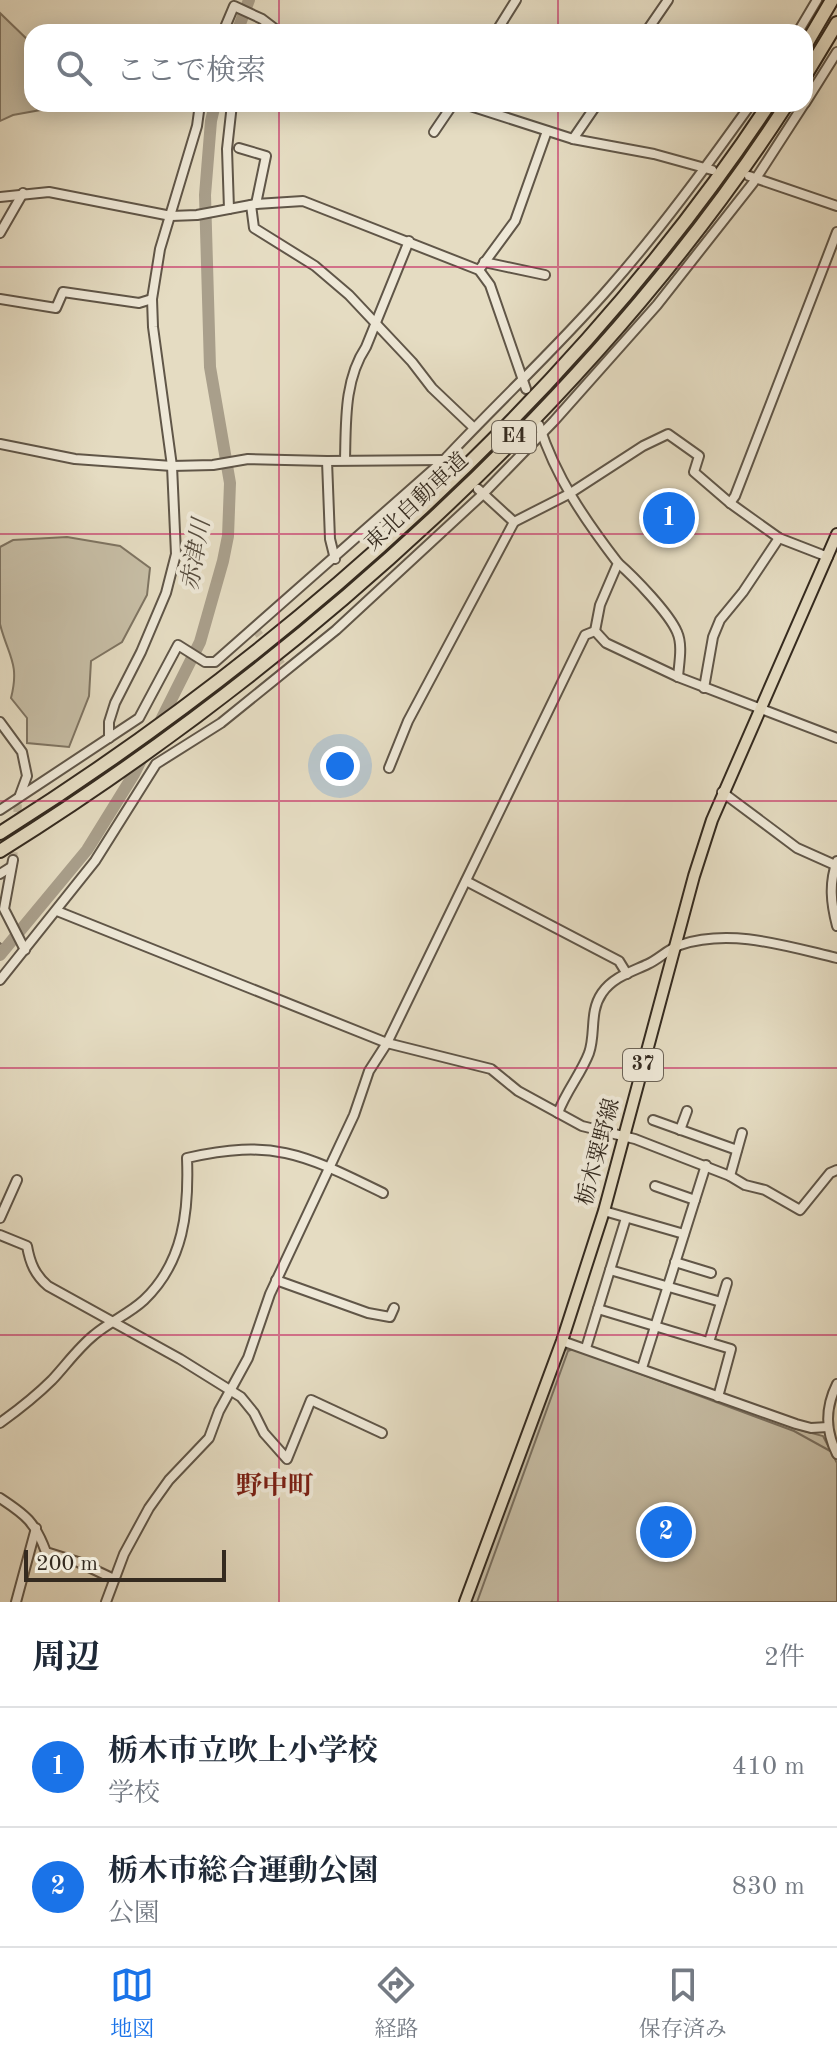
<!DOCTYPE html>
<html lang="ja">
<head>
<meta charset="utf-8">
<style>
	body { margin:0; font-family:"Old Standard TT","Noto Serif JP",serif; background:#f6f6f7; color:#1f2937 }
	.scale { position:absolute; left:24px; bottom:20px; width:202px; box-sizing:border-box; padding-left:8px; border:4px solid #342a1f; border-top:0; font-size:22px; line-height:28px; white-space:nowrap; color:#342a1f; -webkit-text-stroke:6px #eee8d7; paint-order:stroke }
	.you { position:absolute; left:340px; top:766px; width:28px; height:28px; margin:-20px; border:6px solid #fff; border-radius:50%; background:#1a73e8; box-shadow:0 0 0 12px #1a73e833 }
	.badge { display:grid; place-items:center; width:52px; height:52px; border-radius:50%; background:#1a73e8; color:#fff; font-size:26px; font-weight:700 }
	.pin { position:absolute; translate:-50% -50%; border:4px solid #fff; box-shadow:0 2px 8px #0006 }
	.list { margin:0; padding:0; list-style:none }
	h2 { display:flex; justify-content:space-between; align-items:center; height:104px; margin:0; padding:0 32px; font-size:34px }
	h2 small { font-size:26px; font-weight:400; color:#747a83 }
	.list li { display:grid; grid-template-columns:52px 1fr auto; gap:24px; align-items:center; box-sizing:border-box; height:120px; padding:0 32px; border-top:2px solid #e0e1e3 }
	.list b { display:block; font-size:30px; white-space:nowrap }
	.list p { margin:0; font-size:26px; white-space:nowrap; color:#747a83 }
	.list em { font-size:26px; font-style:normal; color:#747a83 }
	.icon { flex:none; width:44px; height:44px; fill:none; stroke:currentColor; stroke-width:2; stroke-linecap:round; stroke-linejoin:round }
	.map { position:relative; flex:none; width:837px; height:1602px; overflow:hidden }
	.search { position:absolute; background:#fff; box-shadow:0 4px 20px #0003; left:24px; right:24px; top:24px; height:88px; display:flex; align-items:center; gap:20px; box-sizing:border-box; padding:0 28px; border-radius:24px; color:#747a83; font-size:30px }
	.sheet { height:344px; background:#fff }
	nav { display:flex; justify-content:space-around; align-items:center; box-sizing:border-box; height:112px; border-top:2px solid #e0e1e3; background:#fff; font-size:22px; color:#747a83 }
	nav a { display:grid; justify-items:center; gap:4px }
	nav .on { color:#1a73e8 }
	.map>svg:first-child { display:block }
	.green { fill:#c7bea6; stroke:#7e7462; stroke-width:2 }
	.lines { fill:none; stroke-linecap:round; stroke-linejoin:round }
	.stream { stroke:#7a7060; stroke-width:2 }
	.river { stroke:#a99f8b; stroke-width:12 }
	.minor-tunnel { stroke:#c2b8a1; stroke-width:8; stroke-dasharray:8 4; stroke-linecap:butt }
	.minor-casing { stroke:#605648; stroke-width:12 }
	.major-casing { stroke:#342a1f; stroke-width:14 }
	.highway-casing { stroke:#342a1f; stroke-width:16 }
	.minor { stroke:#eee8d7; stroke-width:8 }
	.major { stroke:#e5dcc2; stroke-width:10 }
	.highway { stroke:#e5dcc2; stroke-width:12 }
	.grid { fill:none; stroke:#c2185b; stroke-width:2; stroke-opacity:0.55 }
	.labels { text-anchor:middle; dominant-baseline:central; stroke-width:8; stroke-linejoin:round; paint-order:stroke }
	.shield { fill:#eee8d7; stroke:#6c6356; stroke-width:2 }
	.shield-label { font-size:20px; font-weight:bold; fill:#342a1f }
	.street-label { font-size:22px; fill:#342a1f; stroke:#eee8d7 }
	.water-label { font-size:24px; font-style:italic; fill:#574d3f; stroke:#eee8d7 }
	.quarter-label { font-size:26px; font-weight:bold; fill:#7a1f14; stroke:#eee8d7 }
</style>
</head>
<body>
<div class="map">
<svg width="837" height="1602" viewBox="0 0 837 1602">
	<rect width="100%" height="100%" fill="#e5dcc2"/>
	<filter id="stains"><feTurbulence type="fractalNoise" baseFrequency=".0025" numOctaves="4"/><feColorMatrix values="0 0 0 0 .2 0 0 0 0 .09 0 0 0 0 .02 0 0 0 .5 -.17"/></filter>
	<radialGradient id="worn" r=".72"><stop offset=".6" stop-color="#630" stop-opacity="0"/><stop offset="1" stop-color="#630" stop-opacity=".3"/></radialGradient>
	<g class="green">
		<polygon points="0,13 32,44 32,104 60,104 57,107 13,115 0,121"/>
		<path d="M67,537l53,9 30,22 -3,27 -25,47 -31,19 -2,35 -20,51 -42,-4v-25l-16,-20c9,-35 -3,-42 -11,-74 0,-21 0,-54 0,-77l13,-7z"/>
		<polygon points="569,1348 576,1348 797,1429 823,1436 837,1463 837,1602 470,1602 562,1352"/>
	</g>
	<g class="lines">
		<g class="stream">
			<polyline points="0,943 4,947"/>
			<polyline points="590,1355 794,1431 832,1452"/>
			<polyline points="477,1602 568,1351 573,1349"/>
		</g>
		<g class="river">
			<polyline points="237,32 249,0"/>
			<polyline points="0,955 87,850 134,774 200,642 223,561 228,536 230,483 210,367 205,195 211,121 215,104"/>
		</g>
		<g class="minor-tunnel">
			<polyline points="444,460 478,489"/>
			<polyline points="255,629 286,670"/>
			<polyline points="13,860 18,804"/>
		</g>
		<g class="minor-casing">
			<g id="minor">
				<polyline points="223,32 234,6 262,19 279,32"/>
				<polyline points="496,32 516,0"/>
				<polyline points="646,32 668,0"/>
				<polyline points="798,32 817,0"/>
				<polyline points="805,103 837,52"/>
				<polyline points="464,104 573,139 654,154 712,170"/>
				<polyline points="434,132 453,104"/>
				<polyline points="573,139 597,104"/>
				<polyline points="239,148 266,156 256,204"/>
				<polyline points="749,176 837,206"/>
				<polyline points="0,197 49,192 171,216 197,215 256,204 303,201 479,270 490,285 526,389"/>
				<polyline points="251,205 254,228 315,266 349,295 412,362 432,388 473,427"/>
				<polyline points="229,209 227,149 232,104"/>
				<polyline points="0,233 23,193"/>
				<polyline points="484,262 545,275"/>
				<polyline points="479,270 515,221 547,131"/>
				<polyline points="0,299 56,308 63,292 139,303 152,299"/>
				<path d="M539,425c17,53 46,95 79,138l-18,42 -5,26 11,12 72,34 159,61"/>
				<polyline points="0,444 75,459 172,466 213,465 248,459 327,461"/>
				<path d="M345,460c1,-38 -1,-80 21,-113l43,-106"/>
				<polyline points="730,503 735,496 837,232"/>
				<polyline points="514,522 569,494 643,446 668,434 699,456 694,472 730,503 779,538 828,557"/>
				<polyline points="335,559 330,539 327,461 444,460"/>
				<path d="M618,563c16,14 51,50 59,69 6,13 2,31 1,45"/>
				<polyline points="704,688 713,637 720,620 743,592 779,538"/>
				<polyline points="0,722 22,752 27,776 20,795"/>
				<polyline points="109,738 109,722 115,703 141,652 166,593 176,554 172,466 153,327 152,299 160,249 197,126 200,104"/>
				<polyline points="389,768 408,721 514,522 478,489"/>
				<polyline points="722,792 797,848 835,865"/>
				<path d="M0,810l139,-92 39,-73 27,17h10l229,-202c54,-58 113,-112 165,-172 51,-58 97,-121 142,-184"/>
				<polyline points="13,860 4,909 25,950"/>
				<path d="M837,861c-8,22 -6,42 0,65"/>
				<polyline points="0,874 11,867"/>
				<polyline points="466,881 619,961 627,974"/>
				<polyline points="57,911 387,1043 491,1069 518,1091 582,1126 635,1139 730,1176 742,1133"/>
				<polyline points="0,980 95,861 156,764 221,723 336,630 482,495 554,421 657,305 753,183 804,104"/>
				<path d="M558,1113c8,-22 23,-39 31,-60 7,-20 0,-41 13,-60 11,-16 29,-21 46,-29 11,-5 20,-15 32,-19 51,-17 106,1 157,13"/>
				<polyline points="653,1120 737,1150"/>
				<polyline points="680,1130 687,1111"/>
				<polyline points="730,1176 745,1185 765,1190 800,1210 830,1173 837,1170"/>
				<polyline points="655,1186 695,1200"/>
				<polyline points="604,1211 684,1234"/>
				<polyline points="0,1218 17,1180"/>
				<path d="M0,1235l27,11c3,17 8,29 21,40l132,73 61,38 13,16 10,20 23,26 24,-59 71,33"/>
				<polyline points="675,1262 711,1273"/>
				<polyline points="610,1270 721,1302"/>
				<polyline points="276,1280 368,1313 390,1317 394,1308"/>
				<polyline points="598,1309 731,1349 718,1397"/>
				<polyline points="562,1341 796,1424 811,1428 828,1427"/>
				<polyline points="709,1342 727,1283"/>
				<polyline points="586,1348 626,1218"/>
				<polyline points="642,1368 706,1165"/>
				<path d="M837,1384c-12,24 -12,46 0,70"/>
				<path d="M0,1423c18,-13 36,-27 52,-43 14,-15 26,-32 42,-45 15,-13 35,-21 50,-35 40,-38 45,-90 43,-142 88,-20 118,-3 196,35"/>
				<path d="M0,1498c26,17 35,24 46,54l32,10 36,17"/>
				<polyline points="16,1602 36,1528"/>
				<polyline points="106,1602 124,1554 149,1508 169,1480 209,1438 219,1411 248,1358 270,1294 354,1115 369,1071 387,1043 585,635 595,631"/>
			</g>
		</g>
		<g class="major-casing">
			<polyline id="major" points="465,1602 562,1341 604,1211 694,876 712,820 837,534"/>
		</g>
		<g class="highway-casing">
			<g id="highway">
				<polyline points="805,46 832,0"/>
				<polyline points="805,76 837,23"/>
				<path d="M0,833c292,-184 578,-440 769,-729"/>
				<path d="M0,851c297,-186 596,-452 787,-747"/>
			</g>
		</g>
		<use href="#minor" class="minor"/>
		<use href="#major" class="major"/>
		<use href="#highway" class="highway"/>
	</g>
	<path class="grid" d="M279,0v32M558,0v32M279,104v1498M558,104v1498M0,267h837M0,534h837M0,801h837M0,1068h837M0,1335h837"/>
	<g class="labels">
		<g class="shield">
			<rect x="492" y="421" width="44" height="32" rx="6"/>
			<rect x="623" y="1049" width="40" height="32" rx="6"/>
		</g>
		<g class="shield-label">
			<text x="514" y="437">E4</text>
			<text x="643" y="1065">37</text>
		</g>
		<g class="street-label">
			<text transform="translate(417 502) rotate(-43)">東北自動車道</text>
			<text transform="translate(599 1152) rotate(-75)">栃木粟野線</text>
		</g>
		<g class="water-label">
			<text transform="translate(197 555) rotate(-80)">赤津川</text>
		</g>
		<g class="quarter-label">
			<text x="275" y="1487">野中町</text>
		</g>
	</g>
	<rect width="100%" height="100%" filter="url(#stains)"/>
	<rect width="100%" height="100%" fill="url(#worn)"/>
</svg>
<div class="scale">200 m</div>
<div class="you"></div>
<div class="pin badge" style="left:669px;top:518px">1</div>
<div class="pin badge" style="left:666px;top:1532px">2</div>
<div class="search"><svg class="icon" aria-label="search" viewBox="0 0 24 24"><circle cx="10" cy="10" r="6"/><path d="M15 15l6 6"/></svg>ここで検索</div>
</div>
<section class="sheet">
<h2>周辺<small>2件</small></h2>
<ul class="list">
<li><span class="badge">1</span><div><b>栃木市立吹上小学校</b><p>学校</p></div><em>410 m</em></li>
<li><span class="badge">2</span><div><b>栃木市総合運動公園</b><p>公園</p></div><em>830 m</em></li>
</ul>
</section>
<nav>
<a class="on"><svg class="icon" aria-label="map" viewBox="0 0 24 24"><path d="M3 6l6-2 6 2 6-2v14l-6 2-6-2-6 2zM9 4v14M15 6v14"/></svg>地図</a>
<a><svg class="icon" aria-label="directions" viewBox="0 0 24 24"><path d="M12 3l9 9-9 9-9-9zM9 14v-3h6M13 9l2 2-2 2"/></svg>経路</a>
<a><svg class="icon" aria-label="saved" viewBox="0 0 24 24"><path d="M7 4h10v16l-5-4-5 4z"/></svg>保存済み</a>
</nav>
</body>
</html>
